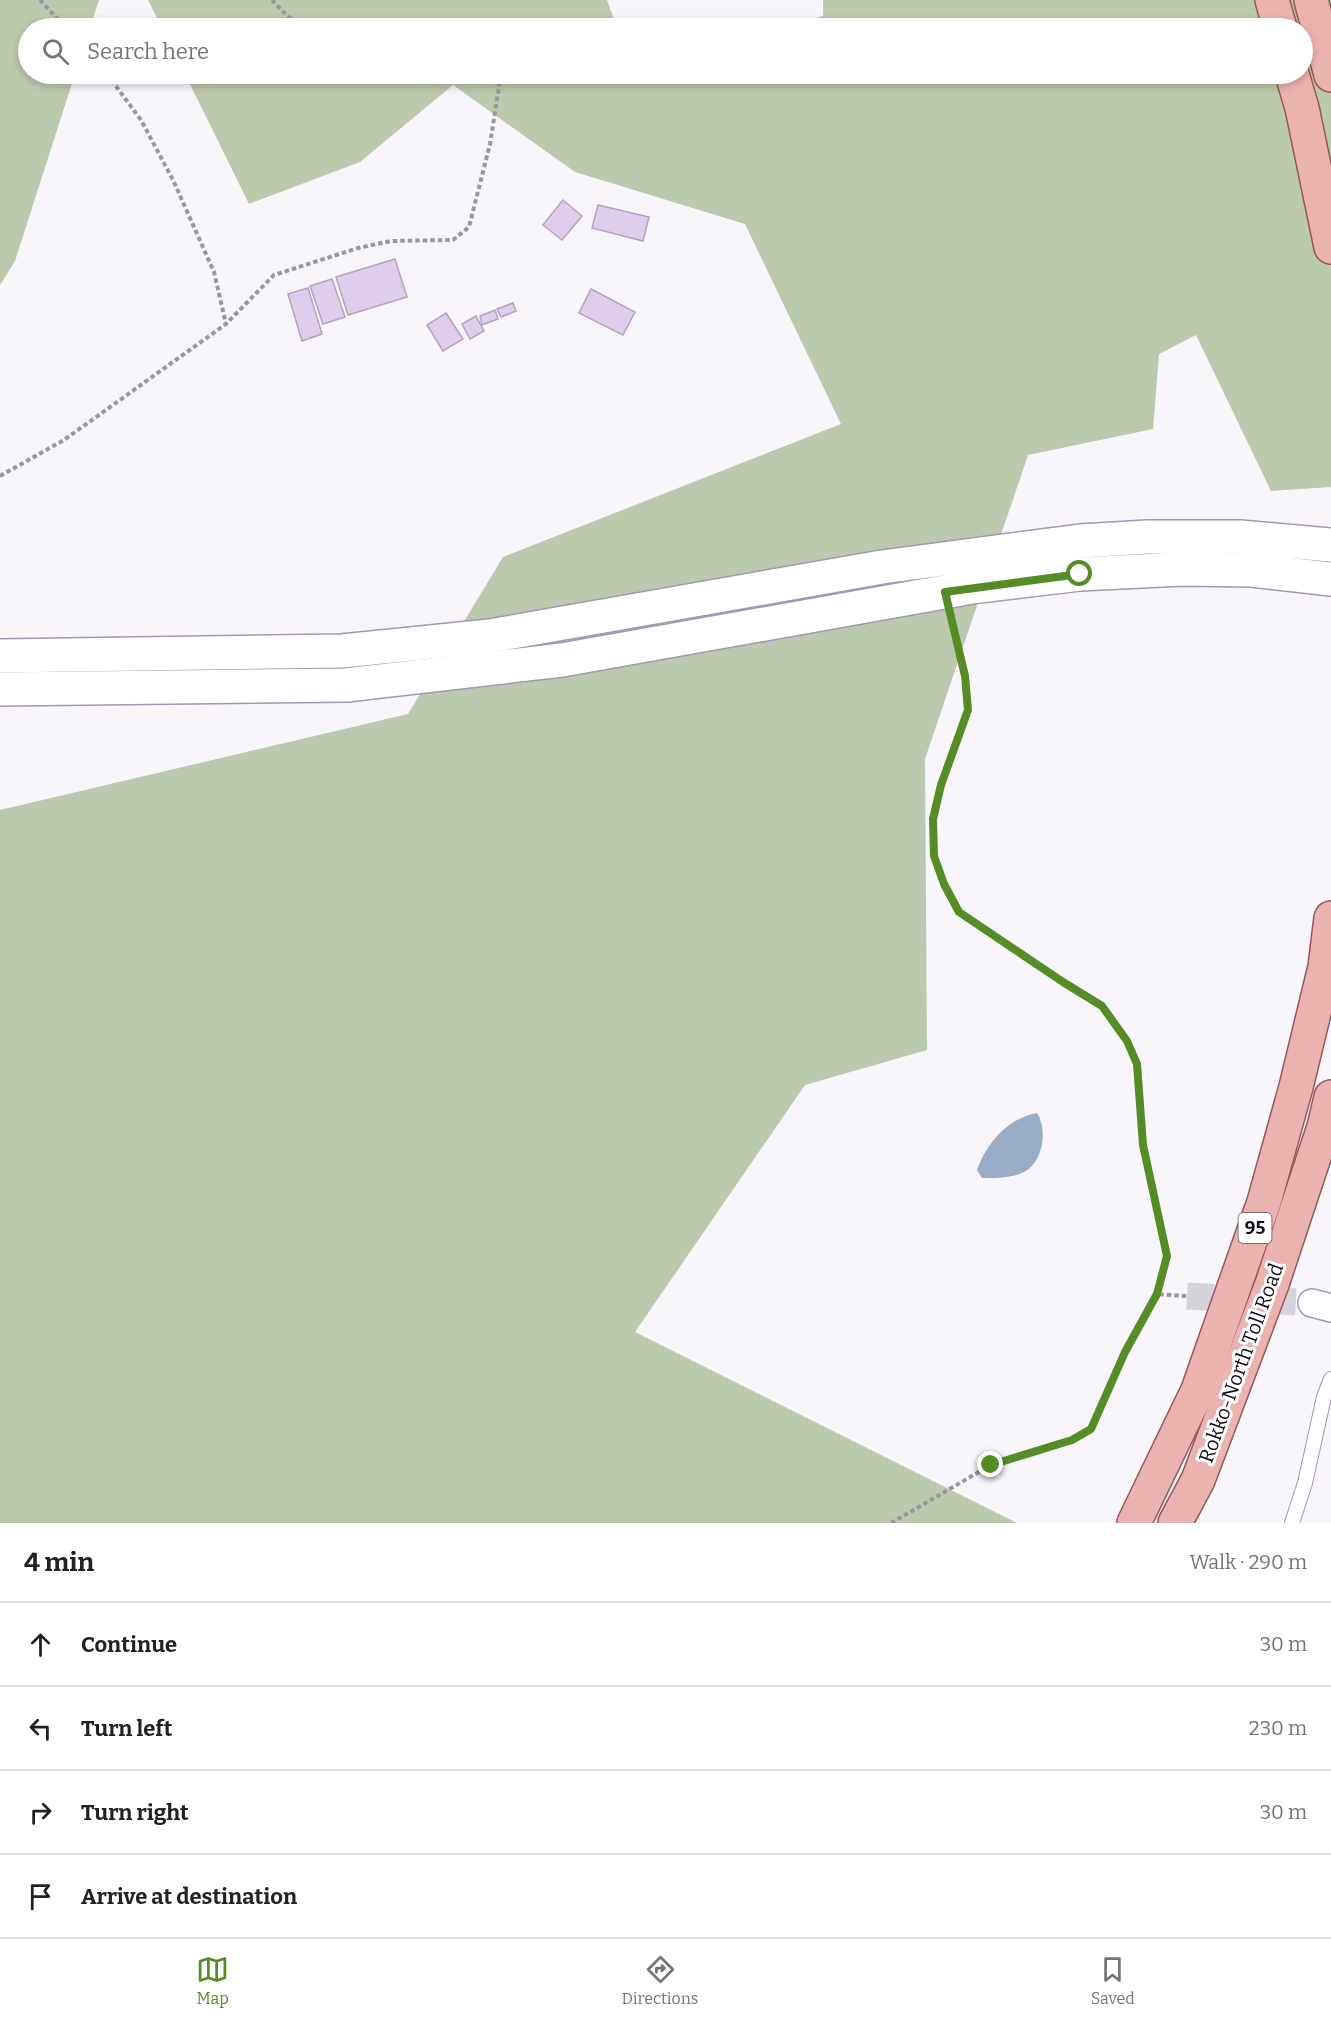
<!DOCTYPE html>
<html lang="en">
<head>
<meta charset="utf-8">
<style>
	body { margin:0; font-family:Bitter,serif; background:#f2f2f2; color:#202124 }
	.stop { position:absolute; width:18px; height:18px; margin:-14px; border:4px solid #568c26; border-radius:50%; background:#fff }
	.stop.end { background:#568c26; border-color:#fff; box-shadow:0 2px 6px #0008 }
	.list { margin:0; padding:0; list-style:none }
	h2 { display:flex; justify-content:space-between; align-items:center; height:78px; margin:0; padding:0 24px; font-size:26px }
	h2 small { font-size:20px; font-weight:400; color:#757577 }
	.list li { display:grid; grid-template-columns:39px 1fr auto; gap:18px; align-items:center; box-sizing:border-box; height:84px; padding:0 24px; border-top:2px solid #e0e0e0 }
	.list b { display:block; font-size:22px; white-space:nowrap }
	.list em { font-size:20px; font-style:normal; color:#757577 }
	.icon { flex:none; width:33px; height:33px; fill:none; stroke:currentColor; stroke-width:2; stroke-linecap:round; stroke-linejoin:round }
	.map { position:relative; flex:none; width:1331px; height:1523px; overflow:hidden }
	.search { position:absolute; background:#fff; box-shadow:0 3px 9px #0003; left:18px; right:18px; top:18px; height:66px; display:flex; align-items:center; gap:15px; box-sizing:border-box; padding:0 21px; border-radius:33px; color:#757577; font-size:22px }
	.sheet { height:414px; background:#fff }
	nav { display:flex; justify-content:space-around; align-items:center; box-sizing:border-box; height:84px; border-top:2px solid #e0e0e0; background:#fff; font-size:16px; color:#757577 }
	nav a { display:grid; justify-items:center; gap:3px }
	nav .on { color:#568c26 }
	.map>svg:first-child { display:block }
	.forest { fill:#bbc9ac }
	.water { fill:#9aacc6 }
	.building { fill:#deceeb; stroke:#b3a3c1; stroke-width:1.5 }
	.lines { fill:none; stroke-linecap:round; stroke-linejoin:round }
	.minor-tunnel { stroke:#d5d2d9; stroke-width:27; stroke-dasharray:27 14; stroke-linecap:butt }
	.service-casing { stroke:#a496b4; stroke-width:16 }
	.minor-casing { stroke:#a496b4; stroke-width:30 }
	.tertiary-casing { stroke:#a496b4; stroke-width:36 }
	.primary-casing { stroke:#965757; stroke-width:36 }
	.path { stroke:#9a969e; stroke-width:4; stroke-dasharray:4.5 3; stroke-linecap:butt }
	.service { stroke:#fff; stroke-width:14 }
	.minor { stroke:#fff; stroke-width:27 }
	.tertiary { stroke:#fff; stroke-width:33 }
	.primary { stroke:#ebb3af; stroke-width:33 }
	.route { stroke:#568c26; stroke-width:8 }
	.labels { text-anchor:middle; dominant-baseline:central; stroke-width:6; stroke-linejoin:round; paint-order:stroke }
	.shield { fill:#fff; stroke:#58545c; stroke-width:1.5 }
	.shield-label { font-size:18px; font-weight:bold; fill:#100b16 }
	.street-label { font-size:20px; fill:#100b16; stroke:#fff }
</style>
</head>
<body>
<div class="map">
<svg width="1331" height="1523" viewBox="0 0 1331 1523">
	<rect width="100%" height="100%" fill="#f8f5fb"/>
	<g class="forest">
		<polygon points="0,0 99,0 90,28 28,28 28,74 75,74 15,261 0,285"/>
		<polygon points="148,0 607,0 617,28 162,28"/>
		<polygon points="823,0 1331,0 1331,487 1271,491 1196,335 1159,354 1153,429 1028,455 925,759 927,1050 805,1085 635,1332 1017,1523 0,1523 0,810 408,714 503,557 841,424 745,224 575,172 453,85 360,162 249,204 185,74 1302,74 1302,28 779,28 823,16"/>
	</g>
	<path class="water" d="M1037,1113c11,17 6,49 -13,59 -12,6 -29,6 -42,6l-5,-8c9,-26 31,-52 60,-57z"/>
	<g class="building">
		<polygon points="563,200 582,216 562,240 543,225"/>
		<polygon points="598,205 649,217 643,241 592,228"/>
		<polygon points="395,259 407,297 348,315 336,277"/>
		<polygon points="332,279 345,317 323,324 310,286"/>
		<polygon points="308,288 322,334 302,341 288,294"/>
		<polygon points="591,289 635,312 623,335 579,313"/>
		<polygon points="513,303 516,311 501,317 497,309"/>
		<polygon points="495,310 498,319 482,325 480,316"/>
		<polygon points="446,313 463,339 443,351 427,325"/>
		<polygon points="476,316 484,331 470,339 462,324"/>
	</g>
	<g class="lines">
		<polyline class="minor-tunnel" points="1187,1296 1312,1303"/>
		<g class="service-casing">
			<polyline id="service" points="1292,1523 1305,1483 1324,1397 1331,1379"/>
		</g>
		<g class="minor-casing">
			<polyline id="minor" points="1312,1303 1331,1308"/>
		</g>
		<g class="tertiary-casing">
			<g id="tertiary">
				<polyline points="0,656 342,651 490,636 882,567 1080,541 1148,537 1240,537 1331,545"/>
				<polyline points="0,689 346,685 562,660 972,587 1080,574 1182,569 1252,570 1331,579"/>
			</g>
		</g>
		<g class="primary-casing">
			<g id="primary">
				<polyline points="1272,0 1280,28"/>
				<polyline points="1311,0 1331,75"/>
				<polyline points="1292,74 1302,108 1331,247"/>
				<polyline points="1134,1523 1198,1390 1264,1202 1296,1087 1325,967 1331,918"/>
				<polyline points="1175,1523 1198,1480 1272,1284 1324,1127 1331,1097"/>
			</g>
		</g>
		<g class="path">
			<polyline points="40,0 66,28"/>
			<path d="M272,0c10,10 23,27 38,28"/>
			<polyline points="107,74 141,120 173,180 214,272 226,324"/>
			<polyline points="0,476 64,440 226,324 274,275 358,248 391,241 453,240 469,227 490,144 501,74"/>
			<polyline points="952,622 965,676 968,710 941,785 933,819 934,856 944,884 959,912 1103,1007 1127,1041 1137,1063 1143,1145 1167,1256 1157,1294"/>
			<polyline points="891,1523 991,1465 1072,1440 1091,1429 1125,1352 1157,1294 1187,1296"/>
		</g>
		<use href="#service" class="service"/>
		<use href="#minor" class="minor"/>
		<use href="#tertiary" class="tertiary"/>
		<use href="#primary" class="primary"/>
	</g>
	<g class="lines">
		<polyline class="route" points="991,1465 1072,1440 1091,1429 1125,1352 1157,1294 1167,1256 1143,1145 1137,1064 1127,1041 1102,1006 1063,982 959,912 944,884 934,856 933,819 941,785 968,710 965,676 945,592 1080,574"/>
	</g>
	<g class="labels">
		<rect class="shield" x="1238.5" y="1213" width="33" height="30" rx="4.5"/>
		<g class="shield-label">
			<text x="1255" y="1228">95</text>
		</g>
		<g class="street-label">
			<text transform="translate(1241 1363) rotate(-70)">Rokko-North Toll Road</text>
		</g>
	</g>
</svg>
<div class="stop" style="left:1080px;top:574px"></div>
<div class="stop end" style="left:991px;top:1465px"></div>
<div class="search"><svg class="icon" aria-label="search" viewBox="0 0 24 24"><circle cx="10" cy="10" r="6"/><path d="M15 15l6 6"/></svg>Search here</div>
</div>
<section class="sheet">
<h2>4 min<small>Walk · 290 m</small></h2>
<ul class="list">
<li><svg class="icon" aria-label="ahead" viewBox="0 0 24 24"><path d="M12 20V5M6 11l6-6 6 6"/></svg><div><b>Continue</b></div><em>30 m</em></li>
<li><svg class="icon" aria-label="left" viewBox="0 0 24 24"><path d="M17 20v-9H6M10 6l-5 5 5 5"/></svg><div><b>Turn left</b></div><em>230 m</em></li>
<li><svg class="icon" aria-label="right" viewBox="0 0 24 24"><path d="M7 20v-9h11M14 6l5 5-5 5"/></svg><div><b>Turn right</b></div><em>30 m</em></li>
<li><svg class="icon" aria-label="arrive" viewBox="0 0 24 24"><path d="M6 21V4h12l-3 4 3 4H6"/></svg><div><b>Arrive at destination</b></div></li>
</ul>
</section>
<nav>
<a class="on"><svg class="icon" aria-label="map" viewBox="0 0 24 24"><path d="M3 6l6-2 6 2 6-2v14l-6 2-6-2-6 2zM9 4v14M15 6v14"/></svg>Map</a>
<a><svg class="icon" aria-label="directions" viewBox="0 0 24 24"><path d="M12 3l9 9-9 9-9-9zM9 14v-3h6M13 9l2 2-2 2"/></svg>Directions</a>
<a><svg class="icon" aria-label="saved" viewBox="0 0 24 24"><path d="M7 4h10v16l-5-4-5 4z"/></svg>Saved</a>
</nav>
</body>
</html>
